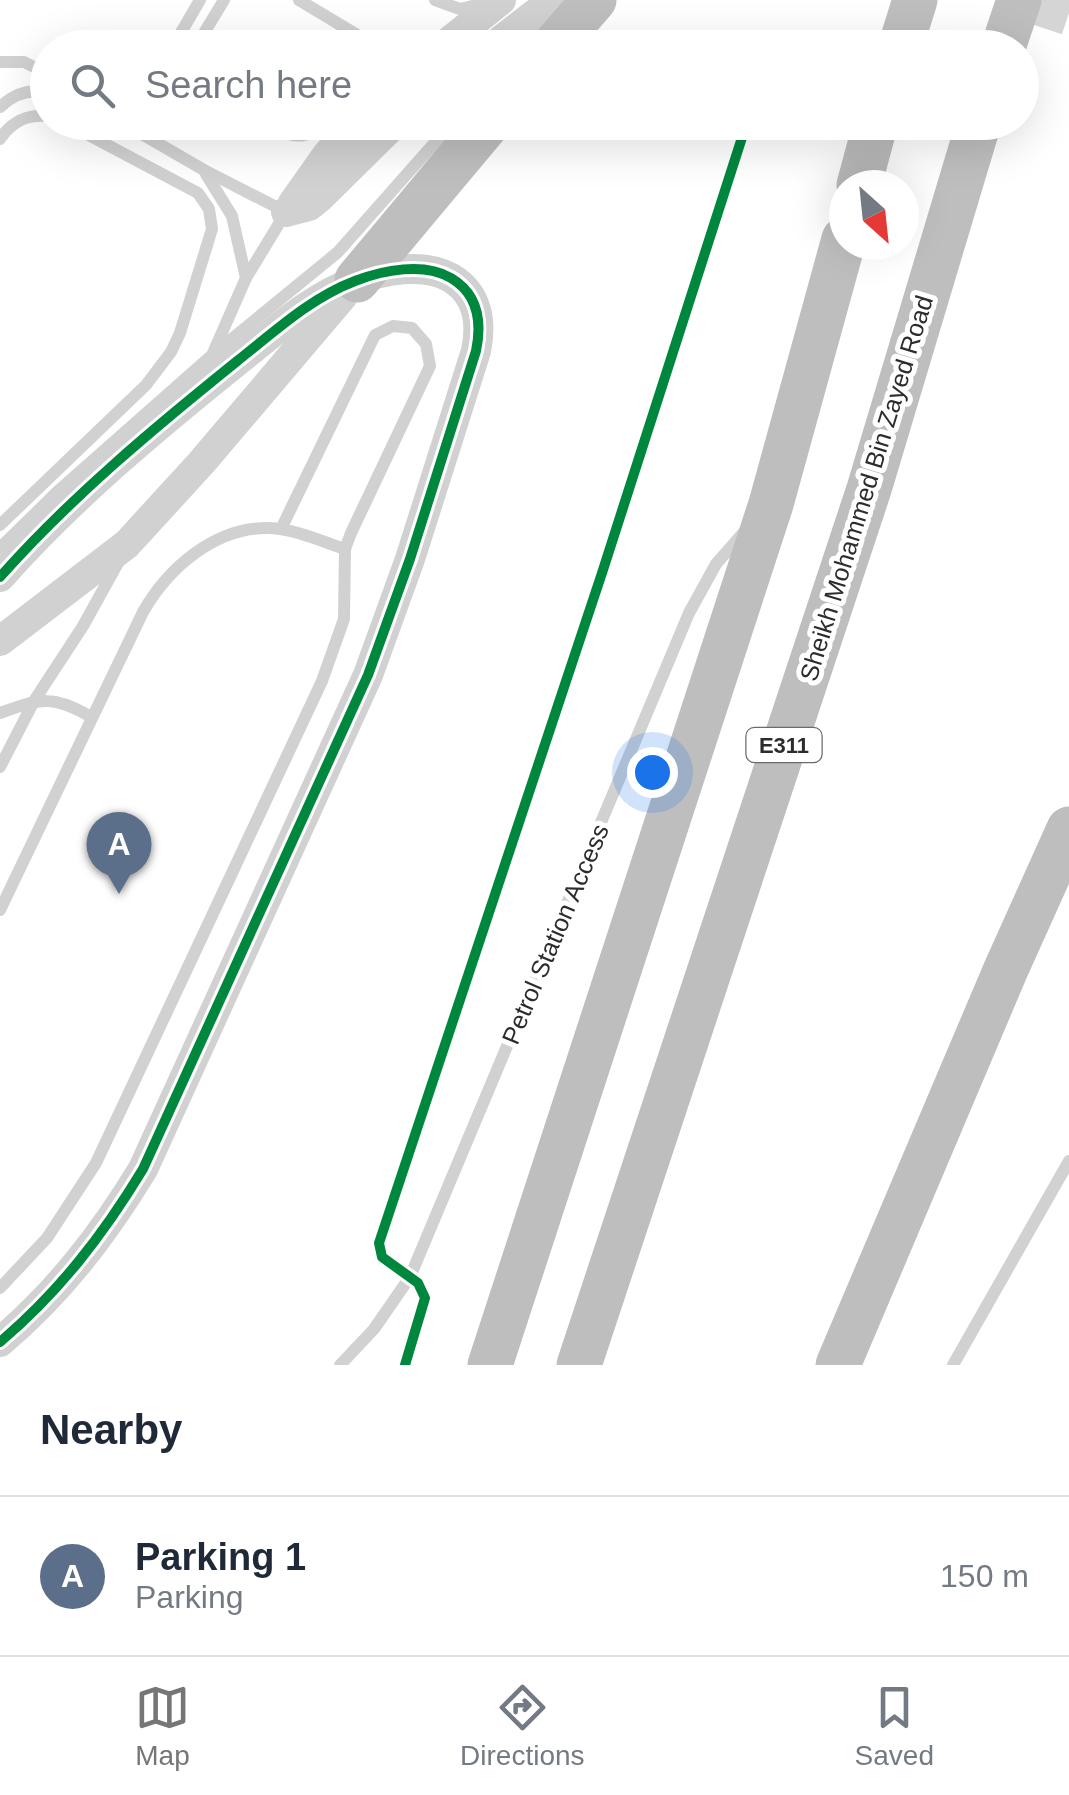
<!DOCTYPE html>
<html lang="en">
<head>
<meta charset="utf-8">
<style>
	body { margin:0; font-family:Arial,sans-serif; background:#f2f2f3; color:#1f2937 }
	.compass { position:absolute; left:829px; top:170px; width:90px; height:90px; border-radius:50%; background:#fff; box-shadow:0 10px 40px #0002; rotate:153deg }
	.you { position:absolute; left:652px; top:772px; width:35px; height:35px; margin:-25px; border:8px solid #fff; border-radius:50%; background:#1a73e8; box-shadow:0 0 0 15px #1a73e833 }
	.badge { display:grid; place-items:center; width:65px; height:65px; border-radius:50%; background:#767676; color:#fff; font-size:32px; font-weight:700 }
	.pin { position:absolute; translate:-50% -82px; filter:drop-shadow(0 2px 5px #0008) }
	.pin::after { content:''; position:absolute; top:52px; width:35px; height:30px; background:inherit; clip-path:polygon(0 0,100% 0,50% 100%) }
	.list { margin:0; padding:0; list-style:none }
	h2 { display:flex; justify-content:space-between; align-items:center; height:130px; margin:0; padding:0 40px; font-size:42px }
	h2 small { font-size:32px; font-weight:400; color:#747a83 }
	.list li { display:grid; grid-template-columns:65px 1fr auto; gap:30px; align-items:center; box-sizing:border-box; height:160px; padding:0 40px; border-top:2px solid #e0e1e3 }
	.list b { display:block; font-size:38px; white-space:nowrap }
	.list p { margin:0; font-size:32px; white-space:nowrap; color:#747a83 }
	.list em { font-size:32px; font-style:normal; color:#747a83 }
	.icon { flex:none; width:55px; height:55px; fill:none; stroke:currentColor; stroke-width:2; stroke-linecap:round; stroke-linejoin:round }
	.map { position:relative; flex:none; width:1069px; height:1365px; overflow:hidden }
	.search { position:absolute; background:#fff; box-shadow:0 10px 40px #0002; left:30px; right:30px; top:30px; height:110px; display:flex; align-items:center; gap:25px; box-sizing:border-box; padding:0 35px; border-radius:55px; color:#747a83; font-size:38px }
	.sheet { height:290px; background:#fff }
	nav { display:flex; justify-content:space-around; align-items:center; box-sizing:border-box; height:140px; border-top:2px solid #e0e1e3; background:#fff; font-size:28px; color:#747a83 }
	nav a { display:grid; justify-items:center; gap:5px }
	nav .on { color:#767676 }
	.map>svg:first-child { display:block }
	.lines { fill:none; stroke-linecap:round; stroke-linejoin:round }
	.motorway-tunnel { stroke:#d5d5d5; stroke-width:45; stroke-dasharray:45 22; stroke-linecap:butt }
	.service { stroke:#d1d1d1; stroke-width:12 }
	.tertiary { stroke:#d1d1d1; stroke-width:30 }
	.motorway { stroke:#bebebe; stroke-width:45 }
	.cycleway-casing { stroke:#fff; stroke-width:16 }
	.cycleway { stroke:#00873e; stroke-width:10 }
	.labels { text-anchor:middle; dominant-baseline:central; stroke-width:10; stroke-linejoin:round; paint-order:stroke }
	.shield { fill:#fff; stroke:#6b6b6b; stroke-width:2.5 }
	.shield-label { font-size:22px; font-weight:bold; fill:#2c2c2c }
	.street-label { font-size:25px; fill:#2c2c2c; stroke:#fff }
</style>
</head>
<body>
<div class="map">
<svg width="1069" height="1365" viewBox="0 0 1069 1365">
	<rect width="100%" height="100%" fill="#fff"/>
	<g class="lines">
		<polyline class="motorway-tunnel" points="1030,0 1069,13"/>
		<g class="service">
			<polyline points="299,0 379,48"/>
			<polyline points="435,0 460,9 481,4"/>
			<polyline points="172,48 200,0"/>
			<polyline points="195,48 224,0"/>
			<polyline points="0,62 24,62 48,74"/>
			<path d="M0,107c14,-13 29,-19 48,-14"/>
			<polyline points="121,122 204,170 286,212 246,278 213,353"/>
			<path d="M266,122c24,15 37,21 60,0"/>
			<path d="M0,139c12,-18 27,-25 48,-23"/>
			<polyline points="206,174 232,216 246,278"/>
			<polyline points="0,525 146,385 171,352 180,333 212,229 209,209 198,193 64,122"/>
			<polyline points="0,548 57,492 211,356 338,252 453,122"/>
			<path d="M0,713c41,-15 53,-18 91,4"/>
			<polyline points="0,767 34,701 83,626 119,561"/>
			<path d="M0,910l143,-298c25,-44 72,-85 126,-84 26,1 52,13 76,21"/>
			<polyline points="0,1288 47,1238 96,1163 322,681 344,619 345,549 351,533 430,366 426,344 412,328 393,326 375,335 281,529"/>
			<polyline points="340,1365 374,1329 410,1277 689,613 716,564 745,531"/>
			<polyline points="953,1365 1069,1161"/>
		</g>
		<g class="tertiary">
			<polyline points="441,48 501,0"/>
			<polyline points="491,48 553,0"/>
			<polyline points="293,203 327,155 356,122"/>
			<polyline points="286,212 309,206 319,198 396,122"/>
			<path d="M0,577c70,-79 154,-149 236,-215 37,-29 74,-64 119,-81 28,-11 69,-19 96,-3 27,16 31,44 25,73l-66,208 -42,116 -225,494c-40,66 -84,123 -143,173"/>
			<polyline points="0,641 127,544 202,462 342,297"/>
		</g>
		<g class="motorway">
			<polyline points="552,48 594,0"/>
			<polyline points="900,48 915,0"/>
			<polyline points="1003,48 1019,0"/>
			<polyline points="859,185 876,122"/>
			<polyline points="357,280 489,122"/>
			<polyline points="490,1365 771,504 844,239"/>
			<polyline points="579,1365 869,489 979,122"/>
			<polyline points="838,1365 1006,969 1069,829"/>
		</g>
		<g class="cycleway-casing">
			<g id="cycleway">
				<path d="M0,577c70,-79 154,-149 236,-215 37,-29 74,-64 119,-81 28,-11 69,-19 96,-3 27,16 31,44 25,73l-66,208 -42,116 -225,494c-40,66 -84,123 -143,173"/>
				<polyline points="405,1365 425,1298 418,1283 382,1257 379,1243 602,573 747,122"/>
			</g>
		</g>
		<use href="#cycleway" class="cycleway"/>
	</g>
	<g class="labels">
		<rect class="shield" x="746.5" y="728" width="75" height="34" rx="8"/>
		<g class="shield-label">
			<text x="784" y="745">E311</text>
		</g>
		<g class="street-label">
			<text transform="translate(866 488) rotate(-73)">Sheikh Mohammed Bin Zayed Road</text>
			<text transform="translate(555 934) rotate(-67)">Petrol Station Access</text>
		</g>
	</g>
</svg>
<svg class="compass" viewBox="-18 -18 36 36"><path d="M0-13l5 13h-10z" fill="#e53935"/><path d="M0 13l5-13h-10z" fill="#747a83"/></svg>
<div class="you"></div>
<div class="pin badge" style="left:119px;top:894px;background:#5c6f8a">A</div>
<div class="search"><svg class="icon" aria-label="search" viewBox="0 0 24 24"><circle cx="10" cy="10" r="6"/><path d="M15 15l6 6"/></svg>Search here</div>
</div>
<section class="sheet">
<h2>Nearby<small></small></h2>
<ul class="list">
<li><span class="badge" style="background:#5c6f8a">A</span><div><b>Parking 1</b><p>Parking</p></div><em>150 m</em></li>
</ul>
</section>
<nav>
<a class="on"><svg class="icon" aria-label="map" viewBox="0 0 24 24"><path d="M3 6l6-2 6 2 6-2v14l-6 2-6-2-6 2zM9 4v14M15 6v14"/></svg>Map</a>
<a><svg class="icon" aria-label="directions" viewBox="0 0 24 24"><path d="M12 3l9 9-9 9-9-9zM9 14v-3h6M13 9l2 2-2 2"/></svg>Directions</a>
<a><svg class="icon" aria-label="saved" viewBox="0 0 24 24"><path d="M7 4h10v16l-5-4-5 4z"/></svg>Saved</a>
</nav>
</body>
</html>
